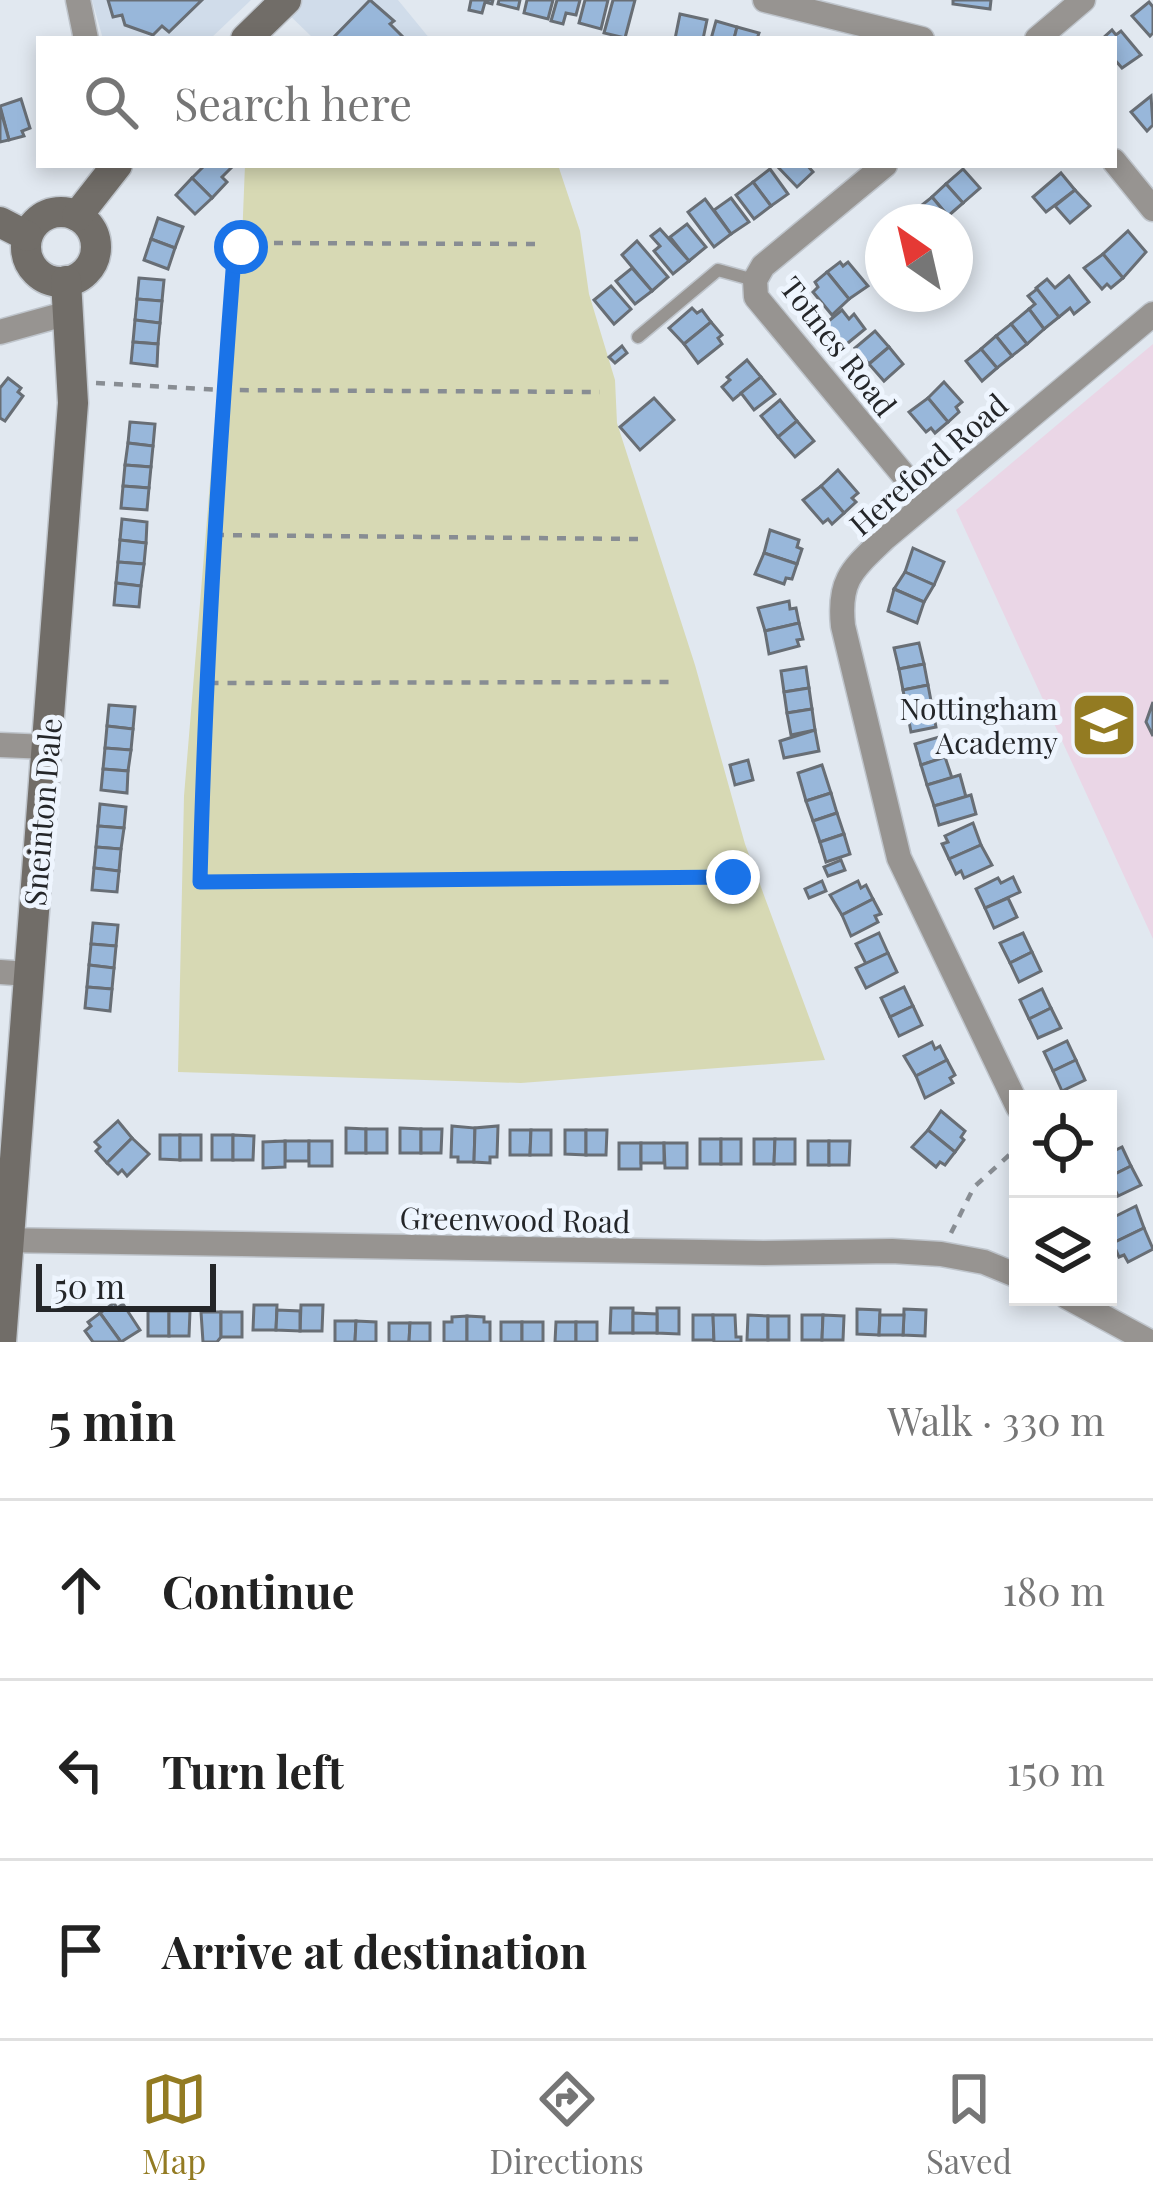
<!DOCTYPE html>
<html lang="en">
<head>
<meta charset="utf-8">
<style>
	body { margin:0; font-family:"Playfair Display",serif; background:#f6f6f6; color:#222 }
	.controls { position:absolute; right:36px; bottom:36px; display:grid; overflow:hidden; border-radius:0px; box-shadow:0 6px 18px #0003 }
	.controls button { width:108px; height:108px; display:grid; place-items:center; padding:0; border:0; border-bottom:3px solid #e0e0e0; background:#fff; color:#222; font:60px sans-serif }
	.compass { position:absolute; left:865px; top:204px; width:108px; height:108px; border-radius:50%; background:#fff; box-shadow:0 6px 18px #0003; rotate:326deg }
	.scale { position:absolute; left:36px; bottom:30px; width:180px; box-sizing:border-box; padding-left:12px; border:6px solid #242629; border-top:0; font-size:33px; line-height:42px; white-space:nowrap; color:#242629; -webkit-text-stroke:9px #eef5fe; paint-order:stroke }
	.stop { position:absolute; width:36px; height:36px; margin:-27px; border:9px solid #1a73e8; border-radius:50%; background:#fff }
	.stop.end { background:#1a73e8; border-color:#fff; box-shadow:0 3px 12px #0008 }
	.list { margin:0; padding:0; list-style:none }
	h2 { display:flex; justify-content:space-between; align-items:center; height:156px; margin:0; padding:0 48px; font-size:51px }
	h2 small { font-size:39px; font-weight:400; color:#767676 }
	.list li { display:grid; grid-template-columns:78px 1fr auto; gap:36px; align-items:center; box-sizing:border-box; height:180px; padding:0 48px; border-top:3px solid #e0e0e0 }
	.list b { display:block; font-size:45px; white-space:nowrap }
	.list em { font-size:39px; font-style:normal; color:#767676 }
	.icon { flex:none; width:66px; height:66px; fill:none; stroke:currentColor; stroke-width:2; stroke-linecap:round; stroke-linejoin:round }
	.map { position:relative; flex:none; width:1153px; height:1342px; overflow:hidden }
	.search { position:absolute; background:#fff; box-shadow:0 6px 18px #0003; left:36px; right:36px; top:36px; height:132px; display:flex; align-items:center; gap:30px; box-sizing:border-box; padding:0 42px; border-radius:0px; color:#767676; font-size:45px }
	.sheet { height:696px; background:#fff }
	nav { display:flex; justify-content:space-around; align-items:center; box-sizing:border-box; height:168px; border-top:3px solid #e0e0e0; background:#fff; font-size:33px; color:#767676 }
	nav a { display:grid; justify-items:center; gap:6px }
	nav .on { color:#937b22 }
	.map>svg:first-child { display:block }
	.built { fill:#d0dcea }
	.education { fill:#ead6e6 }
	.green { fill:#d7d9b4 }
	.building { fill:#98b7da; stroke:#686e75; stroke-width:3 }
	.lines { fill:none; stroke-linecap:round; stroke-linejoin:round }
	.lane-casing { stroke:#bfc5cc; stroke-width:15 }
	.street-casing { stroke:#bfc5cc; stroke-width:27 }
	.secondary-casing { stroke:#bfc5cc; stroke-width:33 }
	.path { stroke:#888d93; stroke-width:4.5; stroke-dasharray:9 9; stroke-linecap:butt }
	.lane { stroke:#979491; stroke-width:12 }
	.street { stroke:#979491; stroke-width:24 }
	.secondary { stroke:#716d68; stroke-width:30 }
	.route { stroke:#1a73e8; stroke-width:15 }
	.labels { text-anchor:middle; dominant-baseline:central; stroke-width:10; stroke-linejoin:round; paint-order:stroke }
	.street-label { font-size:30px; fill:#242629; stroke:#eef5fe }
	.poi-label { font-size:30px; fill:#242629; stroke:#eef5fe; text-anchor:end }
</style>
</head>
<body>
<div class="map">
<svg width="1153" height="1342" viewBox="0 0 1153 1342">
	<rect width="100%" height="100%" fill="#e1e8f0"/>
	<g class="built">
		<polygon points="92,0 251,0 210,39 103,39"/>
		<polygon points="274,0 398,0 430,39 314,39"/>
	</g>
	<polygon class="education" points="1153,344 1153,939 956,510"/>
	<polygon class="green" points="245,165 558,165 580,231 589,294 615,380 617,423 695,665 745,844 825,1060 521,1083 178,1072 184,796 223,326 231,250 242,240"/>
	<g class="building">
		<polygon points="108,0 202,0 169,32 162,26 153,35 125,25 122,15 113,17"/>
		<polygon points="370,0 394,21 390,24 405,39 332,39"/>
		<polygon points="471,0 493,0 492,4 485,2 482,13 469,10"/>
		<polygon points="499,0 520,0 518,9 498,4"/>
		<polygon points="527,0 553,0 548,19 524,13"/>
		<polygon points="557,0 580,0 576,15 566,13 563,24 551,21"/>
		<polygon points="585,0 608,0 601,29 579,23"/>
		<polygon points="613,0 635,0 625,38 604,33"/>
		<polygon points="953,0 991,0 990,9 953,4"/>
		<polygon points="1149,2 1153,7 1153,33 1150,36 1132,16"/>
		<polygon points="680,14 707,20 703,39 675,39"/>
		<polygon points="716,21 737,27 734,39 711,39"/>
		<polygon points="737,27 759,33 757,39 734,39"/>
		<polygon points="1112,30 1116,35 1121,31 1141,55 1122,68 1114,59 1114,39 1102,39"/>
		<polygon points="1151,96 1153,125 1147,131 1131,112"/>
		<polygon points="21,99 30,128 22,131 24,136 9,140 0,106"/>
		<polygon points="0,108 9,140 0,142"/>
		<polygon points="205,165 234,165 222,177 227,182 212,198 192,178"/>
		<polygon points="776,165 807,165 813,172 797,187"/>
		<polygon points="770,169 788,194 771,206 753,182"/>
		<polygon points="963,169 980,188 963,203 946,184"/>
		<polygon points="1061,173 1075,190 1046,212 1033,197"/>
		<polygon points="192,178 212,198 195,214 176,195"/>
		<polygon points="753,182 771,206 754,219 736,195"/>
		<polygon points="946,184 963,203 948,216 932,197"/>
		<polygon points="1075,190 1090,206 1070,223 1055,206"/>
		<polygon points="932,197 948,216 941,222 928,222 917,209"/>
		<polygon points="731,198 749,222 731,234 714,210"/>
		<polygon points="705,199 731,234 714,247 688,212"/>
		<polygon points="917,209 928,222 902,222"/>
		<polygon points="158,218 183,227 175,248 151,239"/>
		<polygon points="687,224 706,247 689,261 670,237"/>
		<polygon points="660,229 689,261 673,274 654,251 660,246 651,236"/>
		<polygon points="1128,231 1146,252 1123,278 1103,254"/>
		<polygon points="151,239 175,248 168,269 144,260"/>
		<polygon points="883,239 883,266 869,250"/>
		<polygon points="637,241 668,277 652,291 622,255"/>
		<polygon points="1103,254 1123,278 1111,288 1107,284 1102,289 1084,268"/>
		<polygon points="840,262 843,266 848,262 868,286 849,299 827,272"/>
		<polygon points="632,268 652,291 635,304 616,281"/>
		<polygon points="827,272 849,299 832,315 813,292 818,287 815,282"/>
		<polygon points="1069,276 1089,302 1074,314 1070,308 1059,317 1036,288 1047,279 1055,288"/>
		<polygon points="139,278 164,280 162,301 137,299"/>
		<polygon points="611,286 631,309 614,324 594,300"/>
		<polygon points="1037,289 1059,317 1044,329 1029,309 1035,304 1028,296"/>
		<polygon points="137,299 162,301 160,323 135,320"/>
		<polygon points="692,308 697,313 702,310 711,322 684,344 669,328"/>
		<polygon points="1029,309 1044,329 1027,344 1011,324"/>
		<polygon points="842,310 849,319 854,314 865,329 843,347 825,324"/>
		<polygon points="135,320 160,323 158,344 133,342"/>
		<polygon points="711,322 722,335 718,338 722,344 698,363 684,344"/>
		<polygon points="1011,324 1027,344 1012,356 996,336"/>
		<polygon points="875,331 889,347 869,364 855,348"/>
		<polygon points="996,336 1012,356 997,368 981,349"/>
		<polygon points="133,342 158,344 157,366 131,363"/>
		<polygon points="622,346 627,353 615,363 609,357"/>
		<polygon points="889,347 903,364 884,381 869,364"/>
		<polygon points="981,349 997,368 982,381 966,361"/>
		<polygon points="747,360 761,377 733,400 722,387 730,380 727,377"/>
		<polygon points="761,377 775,394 754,410 741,393"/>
		<polygon points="8,378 21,388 18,392 23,396 5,421 0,418 0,388"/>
		<polygon points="944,382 962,402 956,407 959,412 948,422 928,398"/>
		<polygon points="654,398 674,420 640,450 620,427"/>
		<polygon points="928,398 948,422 935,433 931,428 926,432 909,412"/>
		<polygon points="780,400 797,421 778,437 761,416"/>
		<polygon points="797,421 814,441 795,457 778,437"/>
		<polygon points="130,422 155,424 153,446 128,443"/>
		<polygon points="128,443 153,446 151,467 125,465"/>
		<polygon points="125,465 151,467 149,488 123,486"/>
		<polygon points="838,470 858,493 852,498 856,502 844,513 821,486"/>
		<polygon points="123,486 149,488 147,510 121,508"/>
		<polygon points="821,486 844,513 832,524 828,519 823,523 803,500"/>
		<polygon points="122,519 147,522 146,543 120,540"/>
		<polygon points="770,530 799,540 797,547 802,549 797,564 764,553"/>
		<polygon points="120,540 146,543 144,564 118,562"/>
		<polygon points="913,548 944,562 934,585 905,572"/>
		<polygon points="764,553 797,564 792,579 786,578 784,584 755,574"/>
		<polygon points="118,562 144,564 141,586 116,583"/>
		<polygon points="905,572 934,585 924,602 894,589"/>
		<polygon points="116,583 141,586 139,607 114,605"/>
		<polygon points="894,589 924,602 917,623 888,611"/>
		<polygon points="789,601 790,609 796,608 799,623 765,631 758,608"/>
		<polygon points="799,623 803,639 797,640 799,646 769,654 765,631"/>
		<polygon points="919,643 924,664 899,669 894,648"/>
		<polygon points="924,664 928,685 903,690 899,669"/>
		<polygon points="806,667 809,688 784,692 781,671"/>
		<polygon points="928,685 932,706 907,711 903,690"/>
		<polygon points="809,688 812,709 787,713 784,692"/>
		<polygon points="1153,702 1153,736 1146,722"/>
		<polygon points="109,705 135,707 133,729 107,726"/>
		<polygon points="932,706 936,727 911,732 907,711"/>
		<polygon points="812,709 815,730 791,735 787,713"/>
		<polygon points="107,726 133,729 131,750 105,748"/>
		<polygon points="815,730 819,751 784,758 780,741"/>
		<polygon points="939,737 941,743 952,740 956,754 921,765 915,744"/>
		<polygon points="105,748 131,750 128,771 103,769"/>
		<polygon points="945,757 952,778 927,785 921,765"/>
		<polygon points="748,760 753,780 735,785 730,765"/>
		<polygon points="822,765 831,793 806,801 798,773"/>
		<polygon points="103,769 128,771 127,793 101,790"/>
		<polygon points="960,775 966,797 934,806 927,785"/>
		<polygon points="831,793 837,813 813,821 806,801"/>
		<polygon points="971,795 976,814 939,825 934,806"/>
		<polygon points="100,804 126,807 124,828 98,826"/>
		<polygon points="837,813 844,834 820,842 813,821"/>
		<polygon points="973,823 981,845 949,859 942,844 948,842 945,836"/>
		<polygon points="98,826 124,828 121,849 96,847"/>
		<polygon points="844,834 850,854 826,862 820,842"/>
		<polygon points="981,845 992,865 964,878 961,871 956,874 949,859"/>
		<polygon points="96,847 121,849 119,871 94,868"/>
		<polygon points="841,860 845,870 828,876 824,867"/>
		<polygon points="94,868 119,871 117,892 92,890"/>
		<polygon points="1013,877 1020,892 985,908 976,889 998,878 1001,883"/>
		<polygon points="822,881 826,891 809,898 805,889"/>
		<polygon points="858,881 861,888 866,885 873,899 842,915 830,895"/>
		<polygon points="1008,898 1017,917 994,928 985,908"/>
		<polygon points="873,899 881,914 875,916 878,922 851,936 842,915"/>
		<polygon points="93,923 118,925 116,946 91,944"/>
		<polygon points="879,933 888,953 866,964 856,944"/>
		<polygon points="1023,933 1032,952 1010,963 1000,943"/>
		<polygon points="91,944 116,946 114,968 89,965"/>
		<polygon points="1032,952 1041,971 1019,982 1010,963"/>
		<polygon points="888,953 897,972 866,988 856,968"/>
		<polygon points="89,965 114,968 112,989 87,987"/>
		<polygon points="87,987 112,989 110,1011 85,1008"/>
		<polygon points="904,987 913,1006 890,1017 881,998"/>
		<polygon points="1042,989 1051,1008 1029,1019 1020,1000"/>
		<polygon points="913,1006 922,1025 899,1036 890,1017"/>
		<polygon points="1051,1008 1061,1028 1038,1038 1029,1019"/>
		<polygon points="1067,1041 1076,1060 1053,1071 1044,1052"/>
		<polygon points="932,1042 935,1049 940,1046 947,1060 916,1076 904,1056"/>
		<polygon points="947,1060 955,1075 950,1078 953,1083 925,1098 916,1076"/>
		<polygon points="1076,1060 1085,1080 1062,1091 1053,1071"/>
		<polygon points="941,1111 965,1131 961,1137 964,1140 955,1152 928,1130"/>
		<polygon points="118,1121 132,1138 107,1163 96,1151 100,1147 95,1142"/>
		<polygon points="452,1126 475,1128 474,1162 458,1162 458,1157 451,1157"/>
		<polygon points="498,1126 497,1157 490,1157 490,1163 474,1162 475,1128"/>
		<polygon points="346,1128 366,1129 366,1153 346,1153"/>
		<polygon points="400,1128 421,1129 421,1153 400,1153"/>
		<rect x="366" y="1129" width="21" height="24"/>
		<polygon points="421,1129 442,1129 441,1153 421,1153"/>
		<polygon points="510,1130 531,1130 530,1155 510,1155"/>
		<polygon points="531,1130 551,1130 551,1155 530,1155"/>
		<polygon points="565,1130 586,1130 586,1155 565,1154"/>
		<polygon points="586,1130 607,1130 606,1155 586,1155"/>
		<polygon points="928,1130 955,1152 945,1165 940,1162 936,1167 912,1147"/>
		<polygon points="160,1135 180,1135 180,1160 160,1159"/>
		<rect x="180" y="1135" width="21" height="25"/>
		<rect x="212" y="1135" width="21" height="25"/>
		<polygon points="233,1135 254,1136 253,1160 233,1160"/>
		<polygon points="132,1138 149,1154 127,1176 122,1170 118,1174 107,1163"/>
		<rect x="700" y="1139" width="21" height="25"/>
		<rect x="721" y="1139" width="20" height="25"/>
		<polygon points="754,1139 775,1139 774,1164 754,1164"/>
		<polygon points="775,1139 795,1139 795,1164 774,1164"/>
		<rect x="285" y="1141" width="24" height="20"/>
		<polygon points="285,1141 285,1167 263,1168 263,1142"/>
		<rect x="309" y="1141" width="23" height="25"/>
		<rect x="808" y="1141" width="21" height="24"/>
		<polygon points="829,1141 850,1141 849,1165 829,1165"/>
		<rect x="619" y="1143" width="22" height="26"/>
		<rect x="641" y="1143" width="23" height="20"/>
		<polygon points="664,1143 687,1143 687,1168 665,1168"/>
		<polygon points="1122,1147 1131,1166 1109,1177 1108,1154"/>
		<polygon points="1131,1166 1141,1185 1118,1196 1109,1177"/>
		<polygon points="1136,1206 1144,1228 1113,1243 1108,1220"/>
		<polygon points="1144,1228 1153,1249 1128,1262 1124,1255 1119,1257 1113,1243"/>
		<polygon points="114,1303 117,1308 123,1304 140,1330 121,1342 100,1313"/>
		<polygon points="254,1305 277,1305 276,1330 253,1330"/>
		<polygon points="301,1305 323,1305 322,1331 300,1331"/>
		<polygon points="611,1308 633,1308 633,1333 610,1333"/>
		<polygon points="657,1308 679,1308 679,1334 657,1333"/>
		<polygon points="857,1309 880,1310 879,1335 857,1334"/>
		<polygon points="904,1309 926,1310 925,1336 903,1335"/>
		<polygon points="277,1310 300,1311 300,1331 276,1330"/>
		<rect x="148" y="1311" width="21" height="25"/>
		<polygon points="169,1311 190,1311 189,1336 169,1336"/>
		<polygon points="201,1312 221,1312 221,1337 217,1342 203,1342"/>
		<rect x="221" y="1312" width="21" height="25"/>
		<polygon points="100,1313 121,1342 93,1342 85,1331 91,1326 88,1322"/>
		<polygon points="633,1313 657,1314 657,1333 633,1333"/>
		<polygon points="693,1315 713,1315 714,1340 693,1340"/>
		<polygon points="713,1315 735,1315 736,1337 741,1337 741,1342 714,1342"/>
		<polygon points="748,1315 768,1316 768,1340 747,1340"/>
		<polygon points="802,1315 823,1315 822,1340 802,1340"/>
		<polygon points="823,1315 844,1316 843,1340 822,1340"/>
		<polygon points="880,1315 904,1315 903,1335 879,1335"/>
		<polygon points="467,1316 467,1342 444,1342 444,1322 452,1322 452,1317"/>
		<polygon points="467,1316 484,1317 484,1322 490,1322 490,1342 467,1342"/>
		<rect x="768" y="1316" width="21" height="24"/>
		<polygon points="335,1321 356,1321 355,1342 335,1342"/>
		<polygon points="356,1321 376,1322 376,1342 355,1342"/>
		<rect x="501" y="1322" width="21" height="20"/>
		<rect x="522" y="1322" width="21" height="20"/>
		<polygon points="556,1322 576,1322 576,1342 555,1342"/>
		<rect x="576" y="1322" width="21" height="20"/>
		<polygon points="389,1323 410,1323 409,1342 389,1342"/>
		<polygon points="410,1323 430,1323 430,1342 409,1342"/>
	</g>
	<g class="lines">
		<g class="lane-casing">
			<polyline id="lane" points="638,337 718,270 754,280"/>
		</g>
		<g class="street-casing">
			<g id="street">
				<polyline points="78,0 86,39"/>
				<polyline points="765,0 922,39"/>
				<polyline points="1037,39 1083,0"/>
				<polyline points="1114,161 1153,209"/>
				<polyline points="885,165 763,266 755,280 756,297 926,502"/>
				<polyline points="0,332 68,313"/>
				<polyline points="0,745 48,747"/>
				<polyline points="0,972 28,974"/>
				<path d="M1018,1107l-119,-249 -56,-232c-5,-47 10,-57 42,-88l268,-224"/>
				<polyline points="0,1240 764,1253 892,1251 941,1254 984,1262 1018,1276"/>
				<polyline points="1067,1297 1150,1342"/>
			</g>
		</g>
		<g class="secondary-casing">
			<g id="secondary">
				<polyline points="246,39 286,0"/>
				<circle cx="61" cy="247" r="35"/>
				<polyline points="77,216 117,165"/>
				<polyline points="0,222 27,236"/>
				<polyline points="1,1342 73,403 66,281"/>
			</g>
		</g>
		<g class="path">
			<polyline points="535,244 269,243 241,247 234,257 205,683 671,682"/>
			<polyline points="96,383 224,390 600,392"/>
			<polyline points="215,535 639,539"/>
			<polyline points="205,683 200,882 733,877"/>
			<polyline points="951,1233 974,1187 1018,1147"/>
		</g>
		<use href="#lane" class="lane"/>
		<use href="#street" class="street"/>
		<use href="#secondary" class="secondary"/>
	</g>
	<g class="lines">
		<path class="route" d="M241,247l-7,10c-16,208 -29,416 -34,625l533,-5"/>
	</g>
	<defs>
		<g id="school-square" transform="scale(3.45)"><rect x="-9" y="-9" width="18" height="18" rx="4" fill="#937b22" stroke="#eef5fe"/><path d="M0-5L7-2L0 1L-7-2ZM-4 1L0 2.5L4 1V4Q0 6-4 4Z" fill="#fff"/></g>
	</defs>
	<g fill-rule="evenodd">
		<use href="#school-square" x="1104" y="725"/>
	</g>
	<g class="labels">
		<g class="street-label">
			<text transform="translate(839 346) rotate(52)">Totnes Road</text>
			<text transform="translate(928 464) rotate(-41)">Hereford Road</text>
			<text transform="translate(42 812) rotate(-85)">Sneinton Dale</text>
			<text transform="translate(515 1219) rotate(1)">Greenwood Road</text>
		</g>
		<g class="poi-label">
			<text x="1058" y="708">Nottingham<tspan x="1058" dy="34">Academy</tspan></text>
		</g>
	</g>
</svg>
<div class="controls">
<button><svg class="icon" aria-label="locate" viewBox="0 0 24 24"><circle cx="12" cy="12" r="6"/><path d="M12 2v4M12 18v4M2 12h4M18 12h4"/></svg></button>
<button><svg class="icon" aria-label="layers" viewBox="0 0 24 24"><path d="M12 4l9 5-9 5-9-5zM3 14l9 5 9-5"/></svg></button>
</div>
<svg class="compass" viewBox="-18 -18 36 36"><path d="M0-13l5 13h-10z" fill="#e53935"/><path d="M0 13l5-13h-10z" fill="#767676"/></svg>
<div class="scale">50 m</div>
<div class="stop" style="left:241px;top:247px"></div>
<div class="stop end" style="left:733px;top:877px"></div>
<div class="search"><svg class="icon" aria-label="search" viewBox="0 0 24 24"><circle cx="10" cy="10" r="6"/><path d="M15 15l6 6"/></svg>Search here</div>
</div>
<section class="sheet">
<h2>5 min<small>Walk · 330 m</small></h2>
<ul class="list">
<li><svg class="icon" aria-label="ahead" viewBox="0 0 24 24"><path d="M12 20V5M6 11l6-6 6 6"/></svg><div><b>Continue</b></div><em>180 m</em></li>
<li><svg class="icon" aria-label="left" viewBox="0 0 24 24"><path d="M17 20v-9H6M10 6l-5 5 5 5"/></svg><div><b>Turn left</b></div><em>150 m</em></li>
<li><svg class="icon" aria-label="arrive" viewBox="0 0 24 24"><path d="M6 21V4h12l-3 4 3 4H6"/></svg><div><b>Arrive at destination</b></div></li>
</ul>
</section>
<nav>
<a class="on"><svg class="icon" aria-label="map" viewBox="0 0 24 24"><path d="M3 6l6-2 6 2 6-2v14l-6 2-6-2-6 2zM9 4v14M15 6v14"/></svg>Map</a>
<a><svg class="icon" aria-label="directions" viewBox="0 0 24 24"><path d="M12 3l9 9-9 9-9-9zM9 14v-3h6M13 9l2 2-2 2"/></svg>Directions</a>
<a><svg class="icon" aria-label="saved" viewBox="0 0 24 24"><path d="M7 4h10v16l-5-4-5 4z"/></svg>Saved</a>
</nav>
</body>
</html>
